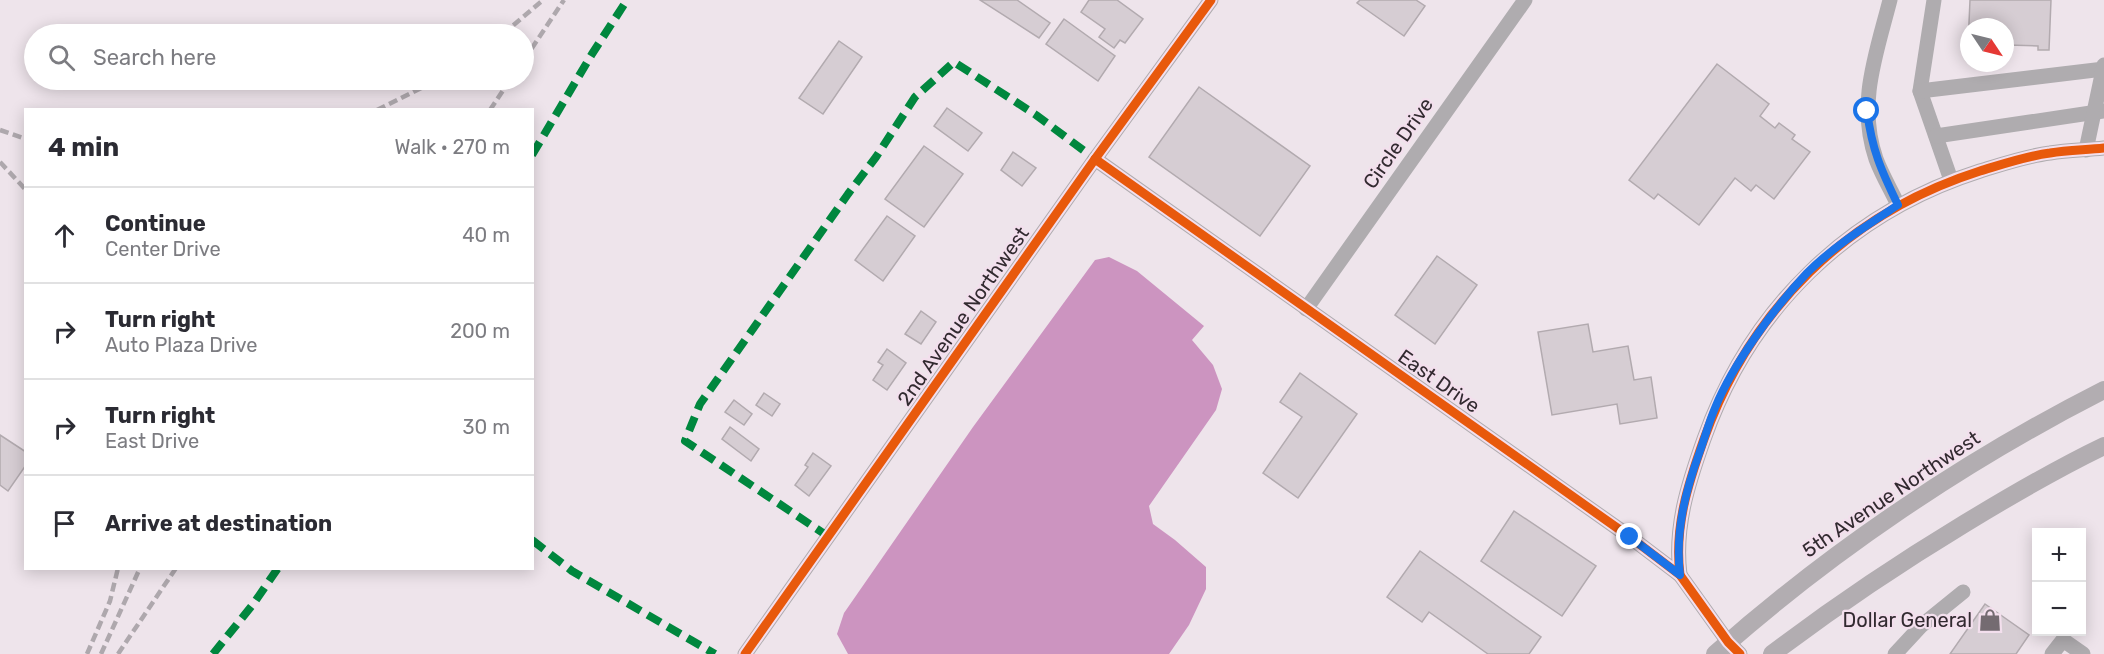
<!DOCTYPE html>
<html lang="en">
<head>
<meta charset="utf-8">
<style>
	body { margin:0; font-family:Rubik,sans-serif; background:#f2f2f3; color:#2b2b33 }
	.controls { position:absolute; right:18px; bottom:18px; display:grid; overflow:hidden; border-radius:0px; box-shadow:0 3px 15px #0003 }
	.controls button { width:54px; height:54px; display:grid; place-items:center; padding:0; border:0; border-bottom:2px solid #e1e1e2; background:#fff; color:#2b2b33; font:30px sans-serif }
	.compass { position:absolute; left:1960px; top:18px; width:54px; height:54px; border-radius:50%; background:#fff; box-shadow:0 3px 15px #0003; rotate:125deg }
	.stop { position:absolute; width:18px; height:18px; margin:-14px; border:4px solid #1a73e8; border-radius:50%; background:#fff }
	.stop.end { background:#1a73e8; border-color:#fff; box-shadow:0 2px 6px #0008 }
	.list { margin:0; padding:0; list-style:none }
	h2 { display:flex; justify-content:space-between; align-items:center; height:78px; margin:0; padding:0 24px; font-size:26px }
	h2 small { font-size:20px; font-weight:400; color:#7c7c81 }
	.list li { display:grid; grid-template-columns:39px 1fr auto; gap:18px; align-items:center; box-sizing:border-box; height:96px; padding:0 24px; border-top:2px solid #e1e1e2 }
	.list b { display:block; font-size:22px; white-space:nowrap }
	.list p { margin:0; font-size:20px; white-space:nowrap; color:#7c7c81 }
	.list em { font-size:20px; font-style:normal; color:#7c7c81 }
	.icon { flex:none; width:33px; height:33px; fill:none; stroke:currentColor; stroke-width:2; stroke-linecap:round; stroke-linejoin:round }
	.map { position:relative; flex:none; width:2104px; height:654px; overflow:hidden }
	.search { position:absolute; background:#fff; box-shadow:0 3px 15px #0003; left:24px; top:24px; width:510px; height:66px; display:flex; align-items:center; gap:15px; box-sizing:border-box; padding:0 21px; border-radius:33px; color:#7c7c81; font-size:22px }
	.panel { position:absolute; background:#fff; box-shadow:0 3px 15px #0003; left:24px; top:108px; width:510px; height:462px; border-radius:0px }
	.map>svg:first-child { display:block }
	.water { fill:#cc94c0 }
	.building { fill:#d6cdd3; stroke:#b2aaaf; stroke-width:1.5 }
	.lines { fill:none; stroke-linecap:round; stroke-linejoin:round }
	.minor { stroke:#afacaf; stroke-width:15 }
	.major { stroke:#b2adb1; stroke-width:18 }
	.rail { stroke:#aea8ad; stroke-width:4.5; stroke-dasharray:9 4.5; stroke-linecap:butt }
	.quiet { stroke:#00873e; stroke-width:8; stroke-dasharray:15 8; stroke-linecap:butt }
	.cycleway-casing { stroke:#f3dfed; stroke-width:13 }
	.cycleway { stroke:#e8590c; stroke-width:9 }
	.route { stroke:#1a73e8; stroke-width:8 }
	.labels { text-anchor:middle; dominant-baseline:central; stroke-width:4.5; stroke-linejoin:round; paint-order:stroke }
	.street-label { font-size:20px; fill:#322a30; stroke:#f3dfed }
	.poi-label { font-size:20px; fill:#322a30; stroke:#f3dfed; text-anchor:end }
</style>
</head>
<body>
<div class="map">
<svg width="2104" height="654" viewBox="0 0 2104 654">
	<rect width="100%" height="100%" fill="#eee4eb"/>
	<polygon class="water" points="1109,257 1137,271 1204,326 1192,340 1213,365 1222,389 1216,410 1149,506 1153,524 1175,540 1206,567 1206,589 1189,625 1169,654 848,654 837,634 844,613 973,427 1095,260"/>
	<g class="building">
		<polygon points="980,0 1017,0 1050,23 1039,38"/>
		<polygon points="1089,0 1117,0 1143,19 1125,43 1120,40 1114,48 1099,37 1105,29 1081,12"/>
		<polygon points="1360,0 1416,0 1425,6 1404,36 1357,3"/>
		<polygon points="1970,0 2051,0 2049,50 2038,50 2038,46 2008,45 2008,54 2005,54 2005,27 1969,27 1968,46"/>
		<polygon points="1064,19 1115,56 1098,81 1046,44"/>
		<polygon points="839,41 862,57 823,114 799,98"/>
		<polygon points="1717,64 1769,104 1760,116 1775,128 1779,123 1795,135 1792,139 1810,152 1774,199 1756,185 1751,191 1735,178 1699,225 1658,194 1654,199 1629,180"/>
		<polygon points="1199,87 1310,166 1260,236 1149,157"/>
		<polygon points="947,108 982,133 968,151 934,126"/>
		<polygon points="924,146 963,174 924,227 885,199"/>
		<polygon points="1013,152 1036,168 1022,186 1001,170"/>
		<polygon points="887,216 915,236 883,281 855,260"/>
		<polygon points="1437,256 1477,285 1435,344 1395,315"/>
		<polygon points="921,311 936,322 921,344 905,334"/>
		<polygon points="1588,324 1593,352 1628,346 1634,380 1651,377 1657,418 1620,424 1617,404 1552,415 1538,332"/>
		<polygon points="887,349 906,363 887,390 873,380 883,365 878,362"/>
		<polygon points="1300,373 1357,414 1298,498 1263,473 1302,417 1280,402"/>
		<polygon points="764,393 780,404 772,416 756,405"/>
		<polygon points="734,400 752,414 744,425 725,412"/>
		<polygon points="730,427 759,449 751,461 722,439"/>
		<polygon points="0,435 26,452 26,465 8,491 0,485"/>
		<polygon points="813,453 831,466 809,496 795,485 808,467 805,465"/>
		<polygon points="1514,511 1596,566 1562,616 1481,561"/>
		<polygon points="1420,551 1541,637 1529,654 1488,654 1429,612 1422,622 1387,597"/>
		<polygon points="1985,604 2029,635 2016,654 1950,654"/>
	</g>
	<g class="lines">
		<g class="minor">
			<path d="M1890,0c-14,55 -33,103 -14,159 6,16 15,31 22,46"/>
			<polyline points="1934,0 1920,91 1951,180"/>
			<polyline points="1920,91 2104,69"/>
			<polyline points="1936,136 2104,111"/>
			<polyline points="2086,150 2104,65"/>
			<polyline points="1095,159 1630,537 1680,575 1728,642 1740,654"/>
			<polyline points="1306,309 1525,0"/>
			<path d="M1680,575c-6,-48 8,-91 24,-136 46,-130 144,-226 276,-268 23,-7 46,-15 70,-18 18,-3 36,-3 54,-5"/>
			<polyline points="745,654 1095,159 1211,0"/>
			<polyline points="1895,654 1921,626 1963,592"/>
			<polyline points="2052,654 2063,640 2083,654"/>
		</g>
		<g class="major">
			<path d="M1715,654c116,-103 251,-194 389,-264"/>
			<path d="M1772,654c62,-47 126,-90 192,-130 46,-28 92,-55 140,-78"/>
		</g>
		<g class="rail">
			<polyline points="503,34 543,0"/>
			<polyline points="524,60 564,0"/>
			<polyline points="377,110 437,80"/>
			<polyline points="490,110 510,80"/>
			<polyline points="0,130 26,139"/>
			<polyline points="0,162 26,190"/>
			<polyline points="87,654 110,601 118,568"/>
			<polyline points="101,654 140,568"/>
			<polyline points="118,654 176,568"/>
		</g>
		<g class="quiet">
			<polyline points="532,155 592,54 627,0"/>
			<polyline points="829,537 685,441 700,404 848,194 876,157 915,97 954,62 1036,115 1095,159"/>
			<polyline points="532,540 572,571 715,654"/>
			<polyline points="213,654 254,603 278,568"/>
		</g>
		<g class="cycleway-casing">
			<g id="cycleway">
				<polyline points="1095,159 1630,537 1680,575 1728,642 1740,654"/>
				<path d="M1680,575c-6,-48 8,-91 24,-136 46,-130 144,-226 276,-268 23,-7 46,-15 70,-18 18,-3 36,-3 54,-5"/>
				<polyline points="745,654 1095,159 1211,0"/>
			</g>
		</g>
		<use href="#cycleway" class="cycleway"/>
	</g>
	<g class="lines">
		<path class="route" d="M1630,537l50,38c-5,-43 5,-83 20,-124 5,-14 9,-29 15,-43 18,-44 59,-100 92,-135 27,-27 59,-47 91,-68 -17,-35 -26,-55 -31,-94"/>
	</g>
	<defs>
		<g id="shop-bare" transform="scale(1.8)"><path d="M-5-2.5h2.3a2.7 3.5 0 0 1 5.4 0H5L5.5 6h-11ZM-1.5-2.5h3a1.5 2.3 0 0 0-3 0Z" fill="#746b71" stroke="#f3dfed" stroke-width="2.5" paint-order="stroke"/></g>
	</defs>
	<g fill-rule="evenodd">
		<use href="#shop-bare" x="1990" y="620"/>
	</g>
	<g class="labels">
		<g class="street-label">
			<text transform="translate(1398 143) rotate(-55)">Circle Drive</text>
			<text transform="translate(963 316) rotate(-55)">2nd Avenue Northwest</text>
			<text transform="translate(1439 381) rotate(35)">East Drive</text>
			<text transform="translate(1891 494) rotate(-34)">5th Avenue Northwest</text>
		</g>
		<g class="poi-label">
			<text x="1972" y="620">Dollar General</text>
		</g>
	</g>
</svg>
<div class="controls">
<button>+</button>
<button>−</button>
</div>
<svg class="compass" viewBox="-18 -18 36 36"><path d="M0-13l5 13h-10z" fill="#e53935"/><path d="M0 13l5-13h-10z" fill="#7c7c81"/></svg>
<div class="stop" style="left:1867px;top:111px"></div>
<div class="stop end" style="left:1630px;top:537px"></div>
<div class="search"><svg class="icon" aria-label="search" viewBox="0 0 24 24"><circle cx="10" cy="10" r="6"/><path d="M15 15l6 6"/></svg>Search here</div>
<section class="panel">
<h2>4 min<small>Walk · 270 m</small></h2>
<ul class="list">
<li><svg class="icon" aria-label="ahead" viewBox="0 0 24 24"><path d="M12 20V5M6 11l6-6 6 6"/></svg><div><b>Continue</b><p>Center Drive</p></div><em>40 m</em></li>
<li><svg class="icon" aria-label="right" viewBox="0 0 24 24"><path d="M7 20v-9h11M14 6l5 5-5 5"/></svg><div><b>Turn right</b><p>Auto Plaza Drive</p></div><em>200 m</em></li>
<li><svg class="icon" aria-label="right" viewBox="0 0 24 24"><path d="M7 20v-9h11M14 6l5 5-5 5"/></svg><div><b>Turn right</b><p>East Drive</p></div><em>30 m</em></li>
<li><svg class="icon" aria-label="arrive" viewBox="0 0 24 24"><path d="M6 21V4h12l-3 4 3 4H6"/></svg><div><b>Arrive at destination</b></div></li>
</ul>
</section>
</div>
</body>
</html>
